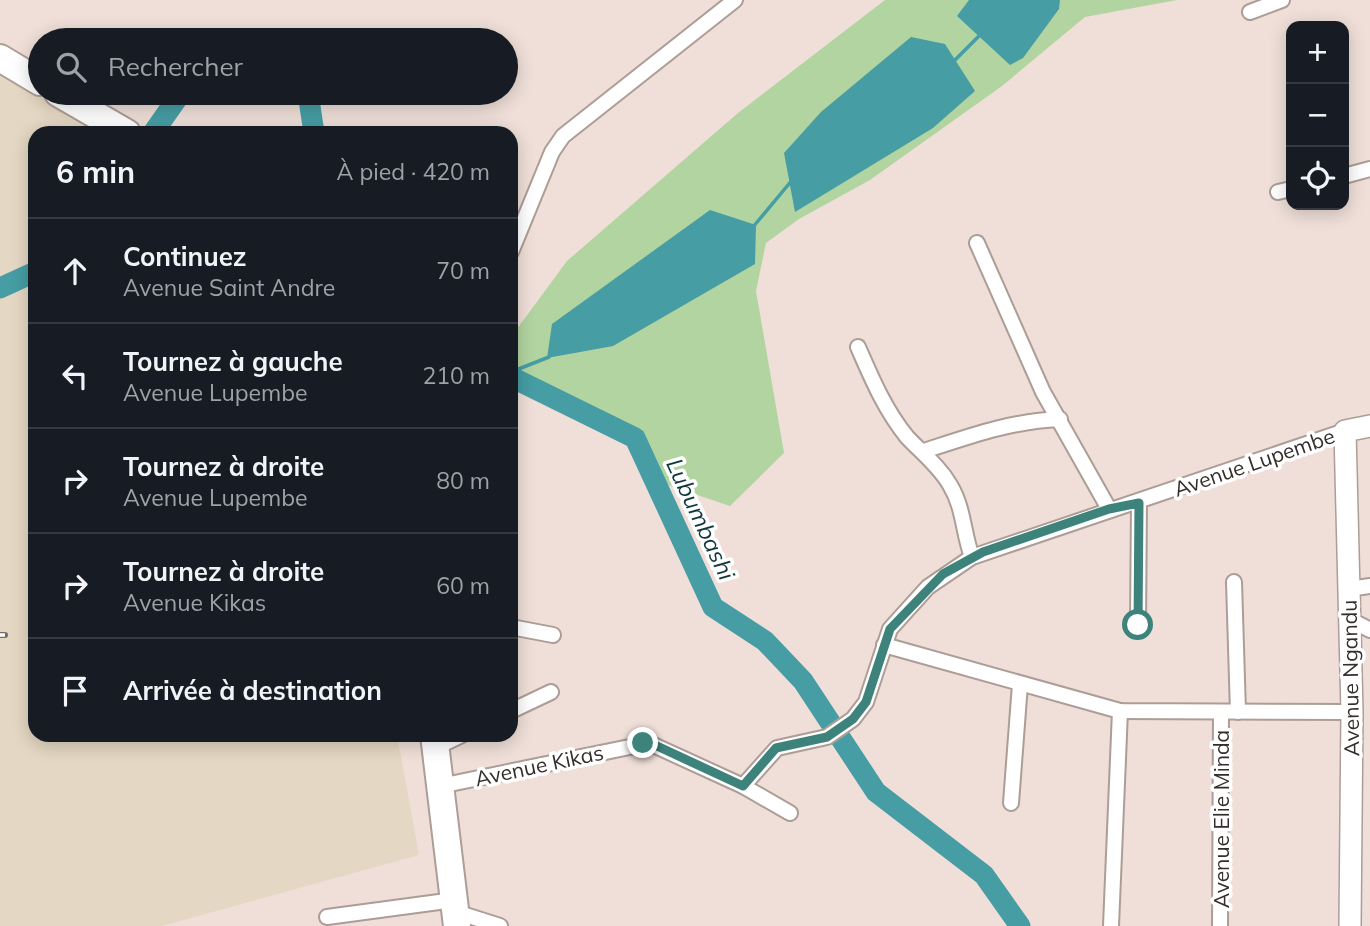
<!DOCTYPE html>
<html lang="fr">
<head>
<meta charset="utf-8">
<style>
	body { margin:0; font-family:Mulish,sans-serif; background:#20242c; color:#f1f3f6 }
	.controls { position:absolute; right:21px; top:21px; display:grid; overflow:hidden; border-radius:14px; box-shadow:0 4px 18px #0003 }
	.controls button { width:63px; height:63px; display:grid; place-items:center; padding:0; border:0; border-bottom:2px solid #363941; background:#171b24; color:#f1f3f6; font:35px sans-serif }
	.stop { position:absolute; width:21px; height:21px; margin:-16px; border:5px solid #3d837c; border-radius:50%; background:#fff }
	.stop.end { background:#3d837c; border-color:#fff; box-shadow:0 2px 7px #0008 }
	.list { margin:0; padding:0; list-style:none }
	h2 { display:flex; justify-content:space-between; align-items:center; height:91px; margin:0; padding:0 28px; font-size:30px }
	h2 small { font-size:23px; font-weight:400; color:#9ea1a6 }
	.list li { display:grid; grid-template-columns:46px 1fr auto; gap:21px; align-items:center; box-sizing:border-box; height:105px; padding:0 28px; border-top:2px solid #363941 }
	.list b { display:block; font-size:26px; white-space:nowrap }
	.list p { margin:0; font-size:23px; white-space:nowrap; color:#9ea1a6 }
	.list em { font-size:23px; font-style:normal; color:#9ea1a6 }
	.icon { flex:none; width:38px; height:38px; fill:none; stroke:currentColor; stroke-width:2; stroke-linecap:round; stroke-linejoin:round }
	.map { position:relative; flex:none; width:1370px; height:926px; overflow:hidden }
	.search { position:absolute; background:#171b24; box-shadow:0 4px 18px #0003; left:28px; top:28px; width:490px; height:77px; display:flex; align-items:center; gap:18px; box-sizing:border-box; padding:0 24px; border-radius:38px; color:#9ea1a6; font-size:26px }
	.panel { position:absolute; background:#171b24; box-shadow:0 4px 18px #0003; left:28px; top:126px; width:490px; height:616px; border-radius:21px }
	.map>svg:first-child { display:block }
	.industrial { fill:#e4d7c3 }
	.green { fill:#b2d4a0 }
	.water { fill:#469da4 }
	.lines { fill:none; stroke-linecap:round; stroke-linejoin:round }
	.stream { stroke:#469da4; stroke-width:3.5 }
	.river { stroke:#469da4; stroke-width:21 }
	.street-casing { stroke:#ac9d96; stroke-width:18 }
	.secondary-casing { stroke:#ac9d96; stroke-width:24 }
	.highway-casing { stroke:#ac9d96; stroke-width:30 }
	.street { stroke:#fff; stroke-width:14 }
	.secondary { stroke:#fff; stroke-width:21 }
	.highway { stroke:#fff; stroke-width:26 }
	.rail-casing { stroke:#756c68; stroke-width:6 }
	.rail { stroke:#fff; stroke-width:3.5; stroke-dasharray:10; stroke-linecap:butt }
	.route { stroke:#3d837c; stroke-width:9 }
	.labels { text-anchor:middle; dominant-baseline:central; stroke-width:7; stroke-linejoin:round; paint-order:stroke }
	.street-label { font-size:21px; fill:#332d2b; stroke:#fff }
	.water-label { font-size:23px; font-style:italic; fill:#0e383b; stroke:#fff }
</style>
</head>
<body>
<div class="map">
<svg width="1370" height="926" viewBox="0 0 1370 926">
	<rect width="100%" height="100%" fill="#efdfd8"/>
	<polygon class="industrial" points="0,68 109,133 35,133 35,735 397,735 419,855 162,926 0,926"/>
	<polygon class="green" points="885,0 1177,0 1085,17 1002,86 870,180 799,219 766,243 756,291 784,453 730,506 665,484 638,436 556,399 511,371 511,337 567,261 738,113"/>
	<g class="water">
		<polygon points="969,0 1060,0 1059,9 1023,58 1010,65 957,16"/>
		<polygon points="911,37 945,44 975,91 933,128 795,212 784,153 821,112"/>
		<polygon points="710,210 756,225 755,264 613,346 547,358 552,324"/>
	</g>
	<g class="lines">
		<g class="stream">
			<polyline points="954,61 981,34"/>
			<polyline points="753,227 793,179"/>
			<polyline points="511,372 549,357"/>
		</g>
		<g class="river">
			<polyline points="308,93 314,133"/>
			<polyline points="153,133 181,93"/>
			<polyline points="0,288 35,272"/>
			<polyline points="511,377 635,438 713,607 765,641 803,681 876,792 984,875 1020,926"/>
		</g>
		<g class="street-casing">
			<g id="street">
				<polyline points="1250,12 1282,0"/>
				<polyline points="1344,176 1370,169"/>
				<polyline points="1278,192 1291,189"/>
				<polyline points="977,243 1043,392 1109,509"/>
				<polyline points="511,252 552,152 563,136 735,0"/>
				<path d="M858,347c14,32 27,63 49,90 15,16 32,29 43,48 14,23 13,48 22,72"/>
				<path d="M924,451c46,-15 87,-30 136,-32"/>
				<polyline points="1234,582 1238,712"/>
				<polyline points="1349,589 1370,586"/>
				<polyline points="1349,619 1370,630"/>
				<polyline points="1138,625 1139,503"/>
				<polyline points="511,627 553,635"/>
				<polyline points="884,645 1120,711 1352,712"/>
				<polyline points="511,711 551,692"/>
				<polyline points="435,748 462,735"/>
				<polyline points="440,786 649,743 743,786 790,813"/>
				<polyline points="743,786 777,748 827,737 853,719 866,702 890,629 928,587 972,557 1345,431"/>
				<polyline points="1011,803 1020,684"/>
				<polyline points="456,912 500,926"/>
				<polyline points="327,917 454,900"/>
				<polyline points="1111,926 1120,711"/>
				<polyline points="1220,926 1221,712"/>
			</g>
		</g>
		<g class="secondary-casing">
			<polyline id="secondary" points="1350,926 1352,712 1345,431 1370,426"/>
		</g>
		<g class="highway-casing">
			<g id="highway">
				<polyline points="0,58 40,82"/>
				<polyline points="58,93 127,133"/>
				<polyline points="434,735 457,926"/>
			</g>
		</g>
		<use href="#street" class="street"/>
		<use href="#secondary" class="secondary"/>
		<use href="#highway" class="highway"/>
		<g class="rail-casing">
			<polyline id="rail" points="0,635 5,635"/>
		</g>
		<use href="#rail" class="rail"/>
	</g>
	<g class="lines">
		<polyline class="route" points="643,743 657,746 743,786 776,748 827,737 853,719 866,702 890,629 943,574 983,552 1109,509 1139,503 1138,625"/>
	</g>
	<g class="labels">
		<g class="street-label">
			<text transform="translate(1254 462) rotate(-19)">Avenue Lupembe</text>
			<text transform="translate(1350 678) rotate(-91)">Avenue Ngandu</text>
			<text transform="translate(539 765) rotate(-12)">Avenue Kikas</text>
			<text transform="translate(1221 819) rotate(-90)">Avenue Elie Minda</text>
		</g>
		<g class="water-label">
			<text transform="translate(701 519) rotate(65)">Lubumbashi</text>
		</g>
	</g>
</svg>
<div class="controls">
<button>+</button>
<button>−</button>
<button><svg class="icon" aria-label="locate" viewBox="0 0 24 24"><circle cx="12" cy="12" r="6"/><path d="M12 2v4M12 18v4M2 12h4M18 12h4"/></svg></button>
</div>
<div class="stop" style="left:1138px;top:625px"></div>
<div class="stop end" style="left:643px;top:743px"></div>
<div class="search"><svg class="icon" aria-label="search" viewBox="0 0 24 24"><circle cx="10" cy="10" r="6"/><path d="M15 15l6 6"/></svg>Rechercher</div>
<section class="panel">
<h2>6 min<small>À pied · 420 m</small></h2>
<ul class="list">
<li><svg class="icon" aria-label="ahead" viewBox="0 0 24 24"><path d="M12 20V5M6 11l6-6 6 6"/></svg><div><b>Continuez</b><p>Avenue Saint Andre</p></div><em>70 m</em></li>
<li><svg class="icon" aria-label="left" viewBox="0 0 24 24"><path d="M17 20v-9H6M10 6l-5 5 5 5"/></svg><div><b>Tournez à gauche</b><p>Avenue Lupembe</p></div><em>210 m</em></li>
<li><svg class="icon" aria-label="right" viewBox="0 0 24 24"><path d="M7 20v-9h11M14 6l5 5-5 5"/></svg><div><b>Tournez à droite</b><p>Avenue Lupembe</p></div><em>80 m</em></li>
<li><svg class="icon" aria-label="right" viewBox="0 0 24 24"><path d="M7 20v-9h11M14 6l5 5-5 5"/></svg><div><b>Tournez à droite</b><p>Avenue Kikas</p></div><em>60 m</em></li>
<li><svg class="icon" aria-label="arrive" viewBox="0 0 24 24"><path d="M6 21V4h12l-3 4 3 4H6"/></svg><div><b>Arrivée à destination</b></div></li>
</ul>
</section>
</div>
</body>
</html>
